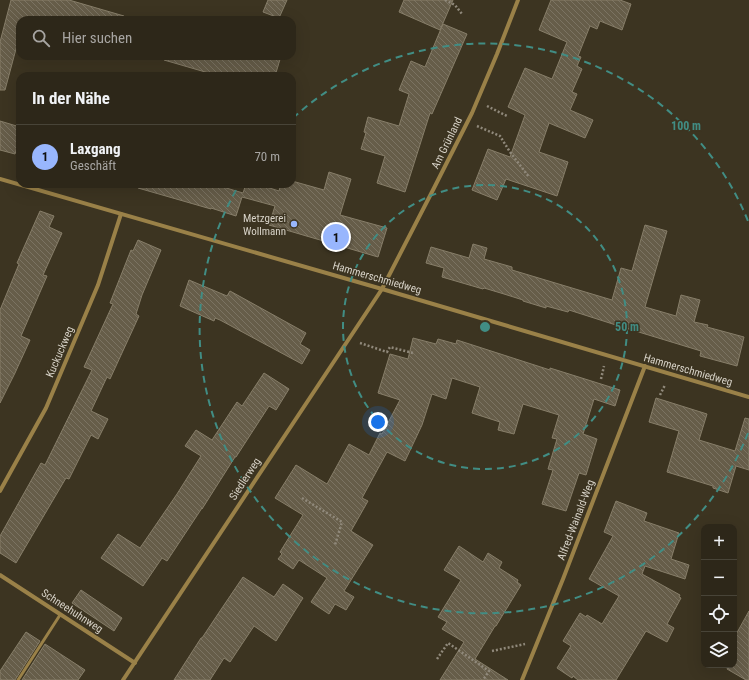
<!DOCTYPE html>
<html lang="de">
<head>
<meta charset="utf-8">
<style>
	body { margin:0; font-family:"Roboto Condensed",sans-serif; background:#393326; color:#f1f3f6 }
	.controls { position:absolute; right:12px; bottom:12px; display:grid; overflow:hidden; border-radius:8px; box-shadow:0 4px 16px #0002 }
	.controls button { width:36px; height:36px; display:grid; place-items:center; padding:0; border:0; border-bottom:1px solid #484438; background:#2d2719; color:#f1f3f6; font:20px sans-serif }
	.you { position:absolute; left:378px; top:422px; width:14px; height:14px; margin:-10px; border:3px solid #fff; border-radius:50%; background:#1a73e8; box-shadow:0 0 0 6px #1a73e833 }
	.badge { display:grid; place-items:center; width:26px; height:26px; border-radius:50%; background:#98b6fd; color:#111; font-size:13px; font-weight:700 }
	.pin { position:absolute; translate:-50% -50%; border:2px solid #fff; box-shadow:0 1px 4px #0006 }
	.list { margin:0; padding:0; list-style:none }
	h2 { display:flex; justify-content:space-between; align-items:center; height:52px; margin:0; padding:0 16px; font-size:17px }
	h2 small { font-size:13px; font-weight:400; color:#a7a5a2 }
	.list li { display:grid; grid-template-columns:26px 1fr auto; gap:12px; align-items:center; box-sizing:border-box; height:64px; padding:0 16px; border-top:1px solid #484438 }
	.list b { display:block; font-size:15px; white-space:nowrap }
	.list p { margin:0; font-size:13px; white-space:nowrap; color:#a7a5a2 }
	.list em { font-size:13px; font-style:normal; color:#a7a5a2 }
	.icon { flex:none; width:22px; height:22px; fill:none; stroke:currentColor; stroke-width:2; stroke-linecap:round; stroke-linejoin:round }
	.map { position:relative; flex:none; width:749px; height:680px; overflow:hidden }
	.search { position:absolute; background:#2d2719; box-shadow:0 4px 16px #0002; left:16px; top:16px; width:280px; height:44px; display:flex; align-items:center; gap:10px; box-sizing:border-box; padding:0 14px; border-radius:12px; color:#a7a5a2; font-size:15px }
	.panel { position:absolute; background:#2d2719; box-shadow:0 4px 16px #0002; left:16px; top:72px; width:280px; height:116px; border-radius:12px }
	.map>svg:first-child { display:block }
	.building { fill:url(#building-back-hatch); stroke:#877e69 }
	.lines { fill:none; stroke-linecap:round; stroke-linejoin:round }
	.path { stroke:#90897b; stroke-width:2.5; stroke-dasharray:2 2; stroke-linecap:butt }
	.lane { stroke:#9a8148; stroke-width:3 }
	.street { stroke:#9a8148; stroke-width:4 }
	.ring { fill:none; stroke:#418d84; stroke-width:2; stroke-dasharray:7 5 }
	.poi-dot { fill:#98b6fd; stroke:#3c3421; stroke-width:1.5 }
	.labels { text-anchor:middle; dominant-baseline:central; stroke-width:3; stroke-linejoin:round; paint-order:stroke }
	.street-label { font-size:11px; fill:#d7d2c7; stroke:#3c3421 }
	.poi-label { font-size:11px; fill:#d7d2c7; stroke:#3c3421; text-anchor:end }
	.centre { fill:#418d84; stroke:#3c3421; stroke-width:2 }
	.ring-label { font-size:12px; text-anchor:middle; font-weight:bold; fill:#418d84; stroke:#3c3421; stroke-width:3; stroke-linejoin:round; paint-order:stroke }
</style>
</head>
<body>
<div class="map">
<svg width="749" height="680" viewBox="0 0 749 680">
	<defs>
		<pattern id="building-back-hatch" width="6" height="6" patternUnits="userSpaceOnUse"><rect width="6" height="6" fill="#665d49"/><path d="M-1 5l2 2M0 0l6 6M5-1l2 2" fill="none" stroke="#7b7362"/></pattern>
	</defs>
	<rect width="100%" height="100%" fill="#3c3421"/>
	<g class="building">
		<polygon points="11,0 69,0 124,16 123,20 20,20 20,34 5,90 0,90 0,42"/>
		<polygon points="268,0 287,0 279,18 263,12"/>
		<polygon points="404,0 453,0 440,30 399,12"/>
		<polygon points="551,0 620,0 631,4 622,30 600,21 597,29 590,26 578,56 581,57 577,66 582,69 572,92 577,94 570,110 593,120 585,138 549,123 539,152 568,162 557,196 506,179 497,200 472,190 488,149 510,157 525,115 508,107 525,68 552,79 567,42 539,30"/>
		<polygon points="443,24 467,34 432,114 430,113 405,192 377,183 385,156 361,149 366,133 364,132 368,117 399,126 409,94 399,90 411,61 425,67"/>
		<polygon points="165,56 281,56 275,76 219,76 164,60"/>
		<polygon points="0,121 20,127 20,137 15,154 0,150"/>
		<polygon points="329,172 351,179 340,215 387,228 378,257 269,225 275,206 242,197 236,216 211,208 211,209 138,188 139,184 213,184 243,193 246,184 257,184 279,191 281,184 292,184 292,181 324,190"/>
		<polygon points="40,211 54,216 49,227 62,233 43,275 47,276 21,336 30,340 15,373 0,403 0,310 19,264 17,263"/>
		<polygon points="645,225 667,231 645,307 676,316 681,295 700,300 694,322 708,325 707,327 744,337 737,366 700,356 701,351 619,326 569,310 568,312 546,306 546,308 523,301 523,300 504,294 484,288 483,289 442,277 444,268 426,263 431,247 469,258 473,244 487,248 484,259 512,267 512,270 612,300 621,268 632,271"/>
		<polygon points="138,240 161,250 142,295 136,314 139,316 110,379 107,377 91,411 108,419 98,439 91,435 69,479 66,478 16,563 0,553 0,536 41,463 45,465 92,370 84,367 113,304 110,303 131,250 133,251"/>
		<polygon points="189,280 227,296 230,291 306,333 300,344 310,350 302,364 220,320 215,318 214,321 180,306"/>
		<polygon points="413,338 436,344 438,339 456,344 457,340 550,370 550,368 620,390 615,406 594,399 583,434 597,439 586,475 579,473 566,511 542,504 553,470 548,469 557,439 552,438 559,415 523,404 514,434 498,430 500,422 472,413 480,387 452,378 446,399 432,394 422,425 405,461 387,452 362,498 368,501 351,531 373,545 344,591 354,597 346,610 335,604 329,614 311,602 327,578 299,560 293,569 278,559 282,554 280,552 303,515 275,498 296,465 327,484 349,444 369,455 380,433 382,434 400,400 378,393 390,354 408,359"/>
		<polygon points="264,373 289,389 276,410 269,406 236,457 235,457 202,509 202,508 167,561 162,558 143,586 101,558 118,534 140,548 177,494 201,456 185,446 196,430 212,440 237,402 242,406"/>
		<polygon points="656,398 707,414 699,440 735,451 745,418 749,419 749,470 736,466 728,493 713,488 713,486 667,472 679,431 649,422"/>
		<polygon points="616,501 647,513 644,521 679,533 671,559 689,565 685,579 645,566 642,574 680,595 679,597 681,598 667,624 674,628 667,642 646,631 616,680 578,680 573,676 572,678 557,668 571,646 563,641 580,613 586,617 587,615 602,624 619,596 589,579 613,536 604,532"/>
		<polygon points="459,546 483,562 488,553 502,562 499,568 518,580 517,582 521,585 496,626 495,626 475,659 508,680 440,680 464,642 442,629 447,622 438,617 461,580 444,570"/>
		<polygon points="243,577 274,597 283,584 303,598 276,641 254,626 230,662 224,658 210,680 174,680 201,638 202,638 222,608"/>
		<polygon points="81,590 122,618 114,631 72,603"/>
		<polygon points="749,611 749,680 746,680 727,669 729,665 734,665 734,638"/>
		<polygon points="26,632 40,641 15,680 0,680 0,671"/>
		<polygon points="45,644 85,670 78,680 22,680"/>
	</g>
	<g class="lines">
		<g class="path">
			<polyline points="445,0 455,5 462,14"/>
			<polyline points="487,106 507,116"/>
			<polyline points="477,126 500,136 510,152 529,177"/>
			<polyline points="360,343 387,352 390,347 413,353"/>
			<polyline points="601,379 604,366"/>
			<polyline points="660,395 665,385"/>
			<polyline points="302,498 342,522 335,545"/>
			<polyline points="492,651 525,644"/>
			<polyline points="437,659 448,643 489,671 483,680"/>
		</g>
		<polyline class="lane" points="18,680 60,615"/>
		<g class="street">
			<polyline points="0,179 382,289 749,397"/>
			<polyline points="0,491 46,408 98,285 121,214"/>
			<polyline points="0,575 135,663"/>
			<polyline points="123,680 382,289 434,188 472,113 497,54 518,0"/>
			<polyline points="522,680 563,579 645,366"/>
		</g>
	</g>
	<g class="ring">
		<circle cx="485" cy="327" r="142"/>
		<path d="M748 433A284 284 0 1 1 239 185M293 118A284 284 0 0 1 748 221"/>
	</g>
	<circle class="poi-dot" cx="294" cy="224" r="4"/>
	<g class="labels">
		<g class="street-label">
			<text transform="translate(447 143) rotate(-64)">Am Grünland</text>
			<text transform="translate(377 278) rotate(16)">Hammerschmiedweg</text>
			<text transform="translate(60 352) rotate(-67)">Kuckuckweg</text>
			<text transform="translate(688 370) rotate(16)">Hammerschmiedweg</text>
			<text transform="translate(245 479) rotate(-57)">Siedlerweg</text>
			<text transform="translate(576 520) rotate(-69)">Alfred-Wainald-Weg</text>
			<text transform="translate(72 611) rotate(33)">Schneehuhnweg</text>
		</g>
		<g class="poi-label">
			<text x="286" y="218">Metzgerei<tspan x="286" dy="13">Wollmann</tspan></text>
		</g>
	</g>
	<circle cx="485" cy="327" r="6" class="centre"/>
	<g class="ring-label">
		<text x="686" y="130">100 m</text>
		<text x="627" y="331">50 m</text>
	</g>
</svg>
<div class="controls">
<button>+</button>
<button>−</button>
<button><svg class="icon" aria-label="locate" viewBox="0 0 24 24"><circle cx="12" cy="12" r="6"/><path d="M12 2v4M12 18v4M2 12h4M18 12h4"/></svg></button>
<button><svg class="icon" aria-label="layers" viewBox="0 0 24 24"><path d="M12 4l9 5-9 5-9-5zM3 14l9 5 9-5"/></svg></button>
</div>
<div class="you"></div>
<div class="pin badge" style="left:336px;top:237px">1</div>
<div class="search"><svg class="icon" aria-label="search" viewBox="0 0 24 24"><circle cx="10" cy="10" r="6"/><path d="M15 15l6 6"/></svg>Hier suchen</div>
<section class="panel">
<h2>In der Nähe<small></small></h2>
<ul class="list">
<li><span class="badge">1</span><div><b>Laxgang</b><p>Geschäft</p></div><em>70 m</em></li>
</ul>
</section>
</div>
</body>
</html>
